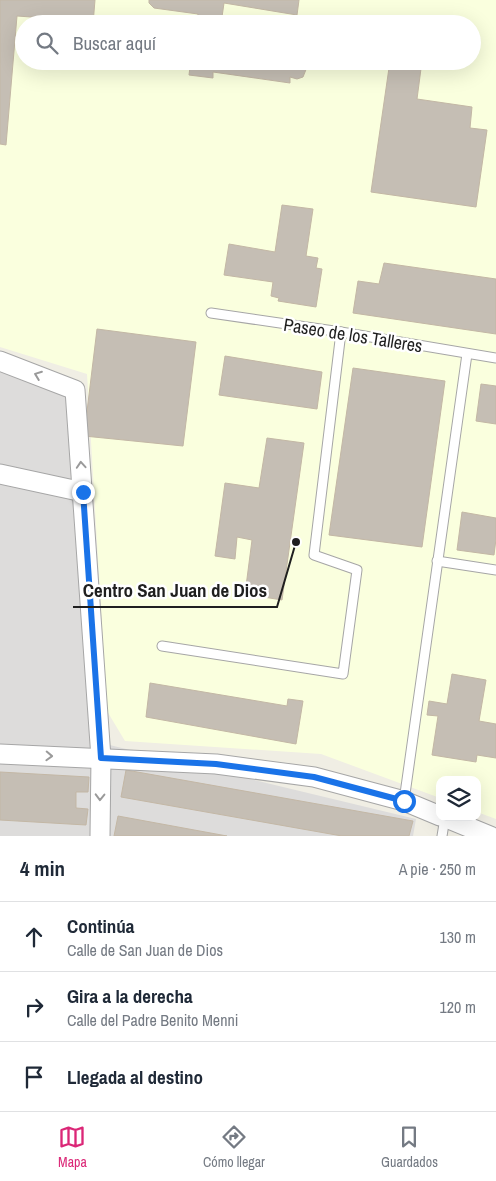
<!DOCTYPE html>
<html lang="es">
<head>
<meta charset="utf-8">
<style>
	body { margin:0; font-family:"Archivo Narrow",sans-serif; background:#f2f2f3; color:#1f2937 }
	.controls { position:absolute; right:15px; bottom:15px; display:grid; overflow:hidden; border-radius:10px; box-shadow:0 5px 20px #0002 }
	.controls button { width:45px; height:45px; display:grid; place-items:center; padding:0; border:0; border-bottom:1px solid #e0e1e3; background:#fff; color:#1f2937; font:25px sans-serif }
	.stop { position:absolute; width:15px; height:15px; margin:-11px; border:4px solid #1a73e8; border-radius:50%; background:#fff }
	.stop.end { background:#1a73e8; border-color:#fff; box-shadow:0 1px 5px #0008 }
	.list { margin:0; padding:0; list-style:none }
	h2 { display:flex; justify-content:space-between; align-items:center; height:65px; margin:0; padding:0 20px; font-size:21px }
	h2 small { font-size:16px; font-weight:400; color:#747a83 }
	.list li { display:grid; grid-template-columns:32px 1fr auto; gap:15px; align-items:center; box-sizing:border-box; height:70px; padding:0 20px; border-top:1px solid #e0e1e3 }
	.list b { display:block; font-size:19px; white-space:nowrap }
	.list p { margin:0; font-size:16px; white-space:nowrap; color:#747a83 }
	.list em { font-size:16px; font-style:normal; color:#747a83 }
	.icon { flex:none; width:28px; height:28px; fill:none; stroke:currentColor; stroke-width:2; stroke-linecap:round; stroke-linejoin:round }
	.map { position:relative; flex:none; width:496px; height:836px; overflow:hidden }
	.search { position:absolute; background:#fff; box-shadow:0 5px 20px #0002; left:15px; right:15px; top:15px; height:55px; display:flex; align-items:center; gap:12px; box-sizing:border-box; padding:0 18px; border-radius:28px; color:#747a83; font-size:19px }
	.sheet { height:275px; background:#fff }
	nav { display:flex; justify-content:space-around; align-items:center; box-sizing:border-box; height:70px; border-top:1px solid #e0e1e3; background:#fff; font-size:14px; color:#747a83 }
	nav a { display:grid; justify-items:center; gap:2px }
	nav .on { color:#db2777 }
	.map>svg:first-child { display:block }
	.residential { fill:#dddcdb }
	.education { fill:#faffde; fill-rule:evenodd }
	.building { fill:#c5beb4; stroke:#c3b7a5 }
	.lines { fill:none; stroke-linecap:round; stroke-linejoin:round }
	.service-casing { stroke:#a6a6a6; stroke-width:11 }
	.minor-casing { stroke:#a6a6a6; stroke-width:21 }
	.service { stroke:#fff; stroke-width:9 }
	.minor { stroke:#fff; stroke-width:19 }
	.oneway { stroke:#9a9a9a }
	.route { stroke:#1a73e8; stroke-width:6 }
	.labels { text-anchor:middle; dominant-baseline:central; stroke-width:5; stroke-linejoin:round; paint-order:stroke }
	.street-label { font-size:18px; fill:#1f1f1f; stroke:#fff }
	.leader { fill:none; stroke:#1f1f1f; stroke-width:2 }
	.callout-dot { fill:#1f1f1f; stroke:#fff; stroke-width:2 }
	.callout-label { font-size:19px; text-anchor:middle; font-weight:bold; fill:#1f1f1f; stroke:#fff; stroke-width:5; stroke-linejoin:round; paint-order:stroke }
</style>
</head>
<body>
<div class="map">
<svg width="496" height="836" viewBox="0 0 496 836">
	<rect width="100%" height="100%" fill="#f0eee4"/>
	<polygon class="residential" points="0,368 69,394 93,741 416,819 413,836 0,836"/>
	<path class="education" d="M0,0h496v819l-19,-7v-32h-37v18l-119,-44 -196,-13 -18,-30 -20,-337 -87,-27zM24,24h448v37h-448z"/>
	<g class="building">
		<polygon points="0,0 95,0 93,24 73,24 74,20 17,16 6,145 0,144"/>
		<polygon points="149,0 299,0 297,15 224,3 221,24 197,24 198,14 154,8 149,3"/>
		<polygon points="151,61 299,61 304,62 307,67 303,77 297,79 290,77 290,83 213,72 213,78 189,75 190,67"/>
		<polygon points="390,61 422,61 417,99 472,107 470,128 487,130 476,207 371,192"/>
		<polygon points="282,205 313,209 306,256 318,258 316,268 322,269 316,307 278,301 279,298 271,296 273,282 224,275 229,244 275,252"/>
		<polygon points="384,263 496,279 496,334 353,313 358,281 379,284"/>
		<polygon points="97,329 196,342 183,446 84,436"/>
		<polygon points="225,356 322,372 317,409 219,395"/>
		<polygon points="353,368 445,381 422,547 329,535"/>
		<polygon points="481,384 496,386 496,424 476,421"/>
		<polygon points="267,438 304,443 282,600 245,594 252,540 237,537 235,559 215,556 225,483 259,488"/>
		<polygon points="462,512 496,518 496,539 494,555 457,550"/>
		<polygon points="452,674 486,680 479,721 496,724 496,758 477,755 476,762 432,755 438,716 427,715 429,701 447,704"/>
		<polygon points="150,683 287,706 288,699 303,701 296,744 146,717"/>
		<polygon points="126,770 413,821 409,836 342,836 121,797"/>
		<polygon points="0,772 89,777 88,792 76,792 76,808 88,809 86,825 0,820"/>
		<polygon points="118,816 227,836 114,836"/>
	</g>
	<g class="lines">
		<g class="service-casing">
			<g id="service">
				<polyline points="211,313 341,332 496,358"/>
				<polyline points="437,561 496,570"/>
				<polyline points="162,646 343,674 357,570 314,555 341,332"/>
				<polyline points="404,801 467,354"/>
				<polyline points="442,836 445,818"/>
			</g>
		</g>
		<g class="minor-casing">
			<g id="minor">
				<polyline points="0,361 75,390 101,758 100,836"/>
				<polyline points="0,474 83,492"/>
				<polyline points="0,754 216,764 314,777 404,801 440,816"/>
				<polyline points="444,817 490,836"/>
			</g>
		</g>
		<use href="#service" class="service"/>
		<use href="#minor" class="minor"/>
	</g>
	<defs><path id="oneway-chevron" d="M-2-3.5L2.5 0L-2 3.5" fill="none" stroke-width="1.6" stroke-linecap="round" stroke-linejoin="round" transform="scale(1.25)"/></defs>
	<g class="oneway">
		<use href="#oneway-chevron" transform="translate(38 375) rotate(-159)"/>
		<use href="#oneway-chevron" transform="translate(81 465) rotate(-94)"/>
		<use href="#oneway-chevron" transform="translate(49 756) rotate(2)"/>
		<use href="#oneway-chevron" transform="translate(100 797) rotate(91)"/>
	</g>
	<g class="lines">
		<polyline class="route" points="83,492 101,758 216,764 314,777 404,801"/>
	</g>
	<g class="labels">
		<g class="street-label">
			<text transform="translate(353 335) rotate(9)">Paseo de los Talleres</text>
		</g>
	</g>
	<path class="leader" d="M296 542L277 607H73"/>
	<circle class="callout-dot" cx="296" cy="542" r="5"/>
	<g class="callout-label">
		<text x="175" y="597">Centro San Juan de Dios</text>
	</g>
</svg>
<div class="controls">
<button><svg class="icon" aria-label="layers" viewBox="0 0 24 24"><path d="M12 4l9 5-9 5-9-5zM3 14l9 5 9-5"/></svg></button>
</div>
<div class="stop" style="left:404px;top:801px"></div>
<div class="stop end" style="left:83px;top:492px"></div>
<div class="search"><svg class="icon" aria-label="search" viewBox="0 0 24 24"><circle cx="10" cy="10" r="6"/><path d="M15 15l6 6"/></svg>Buscar aquí</div>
</div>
<section class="sheet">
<h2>4 min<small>A pie · 250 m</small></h2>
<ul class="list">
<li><svg class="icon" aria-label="ahead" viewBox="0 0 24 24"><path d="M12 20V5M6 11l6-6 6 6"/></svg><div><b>Continúa</b><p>Calle de San Juan de Dios</p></div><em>130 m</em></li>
<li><svg class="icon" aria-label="right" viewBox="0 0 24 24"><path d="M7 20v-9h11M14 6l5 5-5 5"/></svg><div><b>Gira a la derecha</b><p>Calle del Padre Benito Menni</p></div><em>120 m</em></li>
<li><svg class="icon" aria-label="arrive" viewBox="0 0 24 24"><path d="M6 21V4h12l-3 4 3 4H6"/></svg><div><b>Llegada al destino</b></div></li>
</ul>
</section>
<nav>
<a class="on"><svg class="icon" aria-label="map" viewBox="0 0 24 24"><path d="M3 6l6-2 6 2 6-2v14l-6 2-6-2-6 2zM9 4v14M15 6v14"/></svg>Mapa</a>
<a><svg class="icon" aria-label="directions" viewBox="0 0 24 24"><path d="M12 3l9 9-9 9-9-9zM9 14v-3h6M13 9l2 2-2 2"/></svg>Cómo llegar</a>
<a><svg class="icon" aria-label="saved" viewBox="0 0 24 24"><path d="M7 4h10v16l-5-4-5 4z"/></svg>Guardados</a>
</nav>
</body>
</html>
